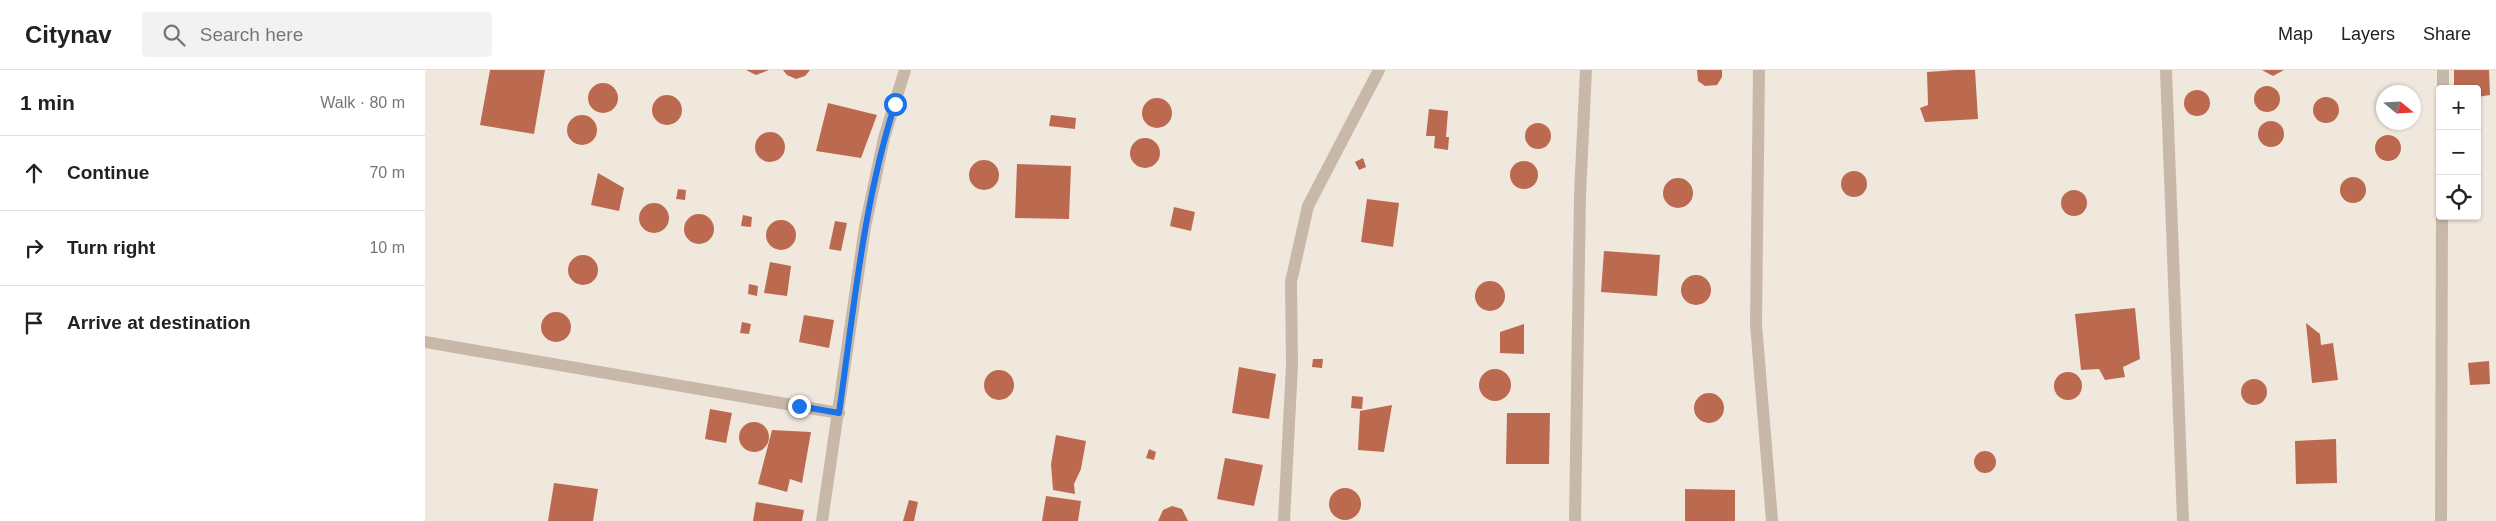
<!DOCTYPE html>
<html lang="en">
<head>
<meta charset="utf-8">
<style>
	body { margin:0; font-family:Arial,sans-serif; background:#f2f2f2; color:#222 }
	.controls { position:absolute; right:15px; top:15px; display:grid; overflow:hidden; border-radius:5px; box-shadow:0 1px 4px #0004 }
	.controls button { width:45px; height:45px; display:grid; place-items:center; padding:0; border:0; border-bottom:1px solid #e0e0e0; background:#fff; color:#222; font:25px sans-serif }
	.compass { position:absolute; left:1951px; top:15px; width:45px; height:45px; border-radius:50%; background:#fff; box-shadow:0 1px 4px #0004; rotate:108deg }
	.stop { position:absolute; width:15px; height:15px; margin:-11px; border:4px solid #1a73e8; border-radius:50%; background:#fff }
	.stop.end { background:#1a73e8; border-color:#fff; box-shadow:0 1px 5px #0008 }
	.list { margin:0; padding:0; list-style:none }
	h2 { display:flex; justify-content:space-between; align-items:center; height:65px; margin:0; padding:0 20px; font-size:21px }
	h2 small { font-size:16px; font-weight:400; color:#767676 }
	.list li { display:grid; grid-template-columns:32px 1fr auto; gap:15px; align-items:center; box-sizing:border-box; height:75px; padding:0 20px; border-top:1px solid #e0e0e0 }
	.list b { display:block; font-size:19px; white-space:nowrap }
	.list em { font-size:16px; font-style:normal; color:#767676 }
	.icon { flex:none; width:28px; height:28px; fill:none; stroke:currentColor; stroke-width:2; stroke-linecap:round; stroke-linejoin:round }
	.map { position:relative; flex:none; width:2071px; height:451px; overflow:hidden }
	header { display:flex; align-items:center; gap:30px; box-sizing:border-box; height:70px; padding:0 25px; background:#fff; border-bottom:1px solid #e0e0e0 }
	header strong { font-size:24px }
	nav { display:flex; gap:28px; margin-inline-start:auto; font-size:18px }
	.search { width:350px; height:45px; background:#f2f2f2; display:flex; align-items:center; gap:12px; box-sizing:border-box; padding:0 18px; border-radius:5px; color:#767676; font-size:19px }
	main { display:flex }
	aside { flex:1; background:#fff }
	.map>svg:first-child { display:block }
	.building { fill:#bc6a4f }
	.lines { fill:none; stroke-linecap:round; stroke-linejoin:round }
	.minor { stroke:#c8b8aa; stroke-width:12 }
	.route { stroke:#1a73e8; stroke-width:6 }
</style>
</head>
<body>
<header>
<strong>Citynav</strong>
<div class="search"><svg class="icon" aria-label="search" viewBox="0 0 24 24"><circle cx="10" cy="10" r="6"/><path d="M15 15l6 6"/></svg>Search here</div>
<nav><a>Map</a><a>Layers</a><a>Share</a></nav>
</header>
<main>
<aside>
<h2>1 min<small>Walk · 80 m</small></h2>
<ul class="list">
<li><svg class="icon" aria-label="ahead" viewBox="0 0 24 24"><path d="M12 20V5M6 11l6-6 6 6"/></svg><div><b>Continue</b></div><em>70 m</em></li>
<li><svg class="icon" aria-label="right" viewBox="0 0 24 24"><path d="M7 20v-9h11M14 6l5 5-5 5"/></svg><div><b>Turn right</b></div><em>10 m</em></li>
<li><svg class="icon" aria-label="arrive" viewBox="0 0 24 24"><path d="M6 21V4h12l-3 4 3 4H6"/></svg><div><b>Arrive at destination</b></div></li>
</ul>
</aside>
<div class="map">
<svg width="2071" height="451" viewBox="0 0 2071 451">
	<rect width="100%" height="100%" fill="#f0e7dd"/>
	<g class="building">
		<polygon points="65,0 120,0 109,64 55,55"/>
		<polygon points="321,0 344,0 331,5"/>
		<polygon points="358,0 385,0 380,6 371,9 362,5"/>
		<polygon points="1272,0 1297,0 1297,7 1292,15 1280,16 1273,11"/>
		<polygon points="1531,0 1550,0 1553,49 1500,52 1495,38 1503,35 1502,2"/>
		<polygon points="1837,0 1859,0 1848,6"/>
		<polygon points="2029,0 2064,0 2065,25 2052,27 2052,19 2029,19"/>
		<circle cx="178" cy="28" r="15"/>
		<circle cx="1842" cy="29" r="13"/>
		<circle cx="1772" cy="33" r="13"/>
		<circle cx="242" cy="40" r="15"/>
		<circle cx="1901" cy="40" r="13"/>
		<circle cx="732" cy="43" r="15"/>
		<polygon points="403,33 452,45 436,88 391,81"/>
		<polygon points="1004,39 1023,41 1021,67 1024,67 1023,80 1009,78 1010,66 1001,66"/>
		<polygon points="626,45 651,48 650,59 624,56"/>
		<circle cx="157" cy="60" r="15"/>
		<circle cx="1846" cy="64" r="13"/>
		<circle cx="1113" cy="66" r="13"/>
		<circle cx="345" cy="77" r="15"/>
		<circle cx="1963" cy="78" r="13"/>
		<circle cx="720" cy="83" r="15"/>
		<polygon points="938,88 941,97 934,100 930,92"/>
		<circle cx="559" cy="105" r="15"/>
		<circle cx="1099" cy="105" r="14"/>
		<polygon points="592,94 646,96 644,149 590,148"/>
		<circle cx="1429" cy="114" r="13"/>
		<polygon points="173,103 199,118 194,141 166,135"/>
		<circle cx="1928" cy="120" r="13"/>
		<circle cx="1253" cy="123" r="15"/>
		<polygon points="253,119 261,120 260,130 251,129"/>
		<circle cx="1649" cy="133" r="13"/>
		<polygon points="942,129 974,133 968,177 936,172"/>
		<circle cx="229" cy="148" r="15"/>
		<polygon points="749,137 770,142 766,161 745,156"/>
		<circle cx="274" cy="159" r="15"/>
		<polygon points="318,145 327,147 326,157 316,156"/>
		<circle cx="356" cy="165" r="15"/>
		<polygon points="410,151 422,153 416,181 404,179"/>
		<polygon points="1179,181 1235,185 1232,226 1176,222"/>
		<circle cx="158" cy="200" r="15"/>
		<polygon points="345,192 366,196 362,226 339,223"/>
		<circle cx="1271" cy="220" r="15"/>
		<circle cx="1065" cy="226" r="15"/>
		<polygon points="324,214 333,216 332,226 323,224"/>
		<polygon points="1710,238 1715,289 1698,297 1700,307 1680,310 1674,299 1656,300 1650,244"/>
		<circle cx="131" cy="257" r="15"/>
		<polygon points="379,245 409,250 404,278 374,272"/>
		<polygon points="317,252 326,254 324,264 315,263"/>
		<polygon points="1881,253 1895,264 1896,275 1908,273 1913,310 1887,313"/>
		<polygon points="1099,254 1099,284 1075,283 1075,262"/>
		<polygon points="888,289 898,289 897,298 887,297"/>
		<polygon points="2064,291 2065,314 2045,315 2043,293"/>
		<polygon points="814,297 851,304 844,349 807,343"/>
		<circle cx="1070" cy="315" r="16"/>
		<circle cx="574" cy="315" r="15"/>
		<circle cx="1643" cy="316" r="14"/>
		<circle cx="1829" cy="322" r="13"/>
		<circle cx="1284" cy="338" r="15"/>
		<polygon points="927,326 938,327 937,339 926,338"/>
		<polygon points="967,335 959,382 933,380 935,341"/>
		<polygon points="285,339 307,343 301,373 280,369"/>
		<polygon points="1082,343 1125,343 1124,394 1081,394"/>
		<circle cx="329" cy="367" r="15"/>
		<polygon points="347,360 386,362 377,413 365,409 362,422 333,414"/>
		<polygon points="631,365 661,371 656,399 649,414 650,424 628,420 626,394"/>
		<polygon points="1911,369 1912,413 1871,414 1870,371"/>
		<polygon points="724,379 731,382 729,390 721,388"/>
		<circle cx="1560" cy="392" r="11"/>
		<polygon points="800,388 838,395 829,436 792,429"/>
		<polygon points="129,413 173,419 168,451 123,451"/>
		<circle cx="920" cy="434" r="16"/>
		<polygon points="1260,419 1310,420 1310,451 1260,451"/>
		<polygon points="621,426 656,431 653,451 617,451"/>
		<polygon points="484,430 493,432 489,451 478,451"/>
		<polygon points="331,432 379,440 377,451 328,451"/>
		<polygon points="747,436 757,439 763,451 733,451 738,440"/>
	</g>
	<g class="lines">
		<g class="minor">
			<polyline points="1334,0 1331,254 1347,451"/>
			<polyline points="1741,0 1758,451"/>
			<polyline points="2018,19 2018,0"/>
			<polyline points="0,272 414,343"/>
			<polyline points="397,451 440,157 459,68 480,0"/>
			<polyline points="859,451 867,295 866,212 883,136 954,0"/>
			<polyline points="1150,451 1155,124 1161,0"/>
			<polyline points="2016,451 2017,146"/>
		</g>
	</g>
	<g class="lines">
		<path class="route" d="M374,336l40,7c15,-104 24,-209 56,-309"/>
	</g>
</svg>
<div class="controls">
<button>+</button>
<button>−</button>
<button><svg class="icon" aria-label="locate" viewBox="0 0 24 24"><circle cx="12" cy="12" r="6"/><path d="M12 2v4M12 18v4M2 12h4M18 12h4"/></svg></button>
</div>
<svg class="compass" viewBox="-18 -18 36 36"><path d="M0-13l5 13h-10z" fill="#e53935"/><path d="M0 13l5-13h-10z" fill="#767676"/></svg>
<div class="stop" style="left:470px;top:34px"></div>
<div class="stop end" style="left:374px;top:336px"></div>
</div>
</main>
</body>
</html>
